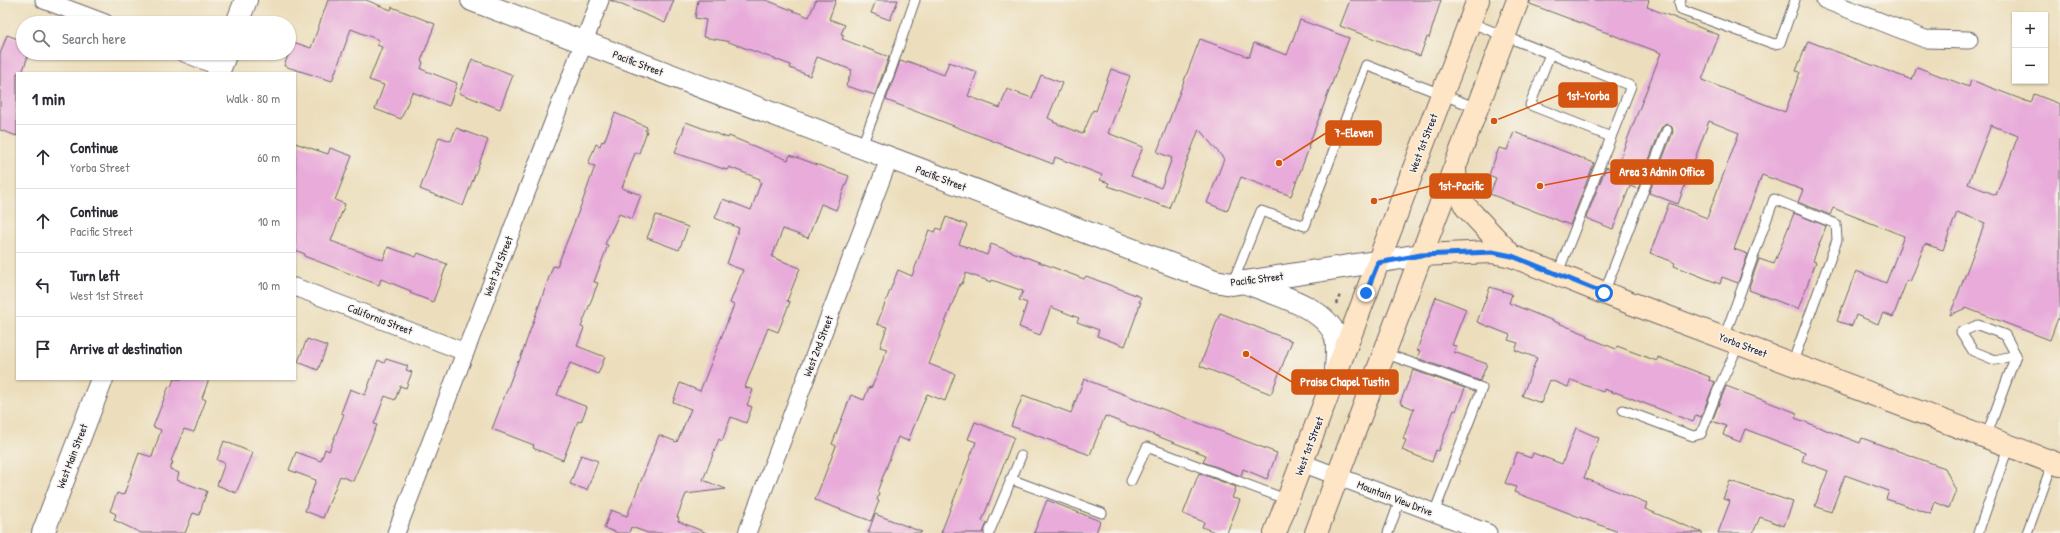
<!DOCTYPE html>
<html lang="en">
<head>
<meta charset="utf-8">
<style>
	body { margin:0; font-family:"Patrick Hand",sans-serif; background:#f7f7f7; color:#2b2b33 }
	.controls { position:absolute; right:12px; top:12px; display:grid; overflow:hidden; border-radius:0px; box-shadow:0 1px 3px #0004 }
	.controls button { width:36px; height:36px; display:grid; place-items:center; padding:0; border:0; border-bottom:1px solid #e1e1e2; background:#fff; color:#2b2b33; font:20px sans-serif }
	.stop { position:absolute; width:12px; height:12px; margin:-9px; border:3px solid #1a73e8; border-radius:50%; background:#fff }
	.stop.end { background:#1a73e8; border-color:#fff; box-shadow:0 1px 4px #0008 }
	.list { margin:0; padding:0; list-style:none }
	h2 { display:flex; justify-content:space-between; align-items:center; height:52px; margin:0; padding:0 16px; font-size:17px }
	h2 small { font-size:13px; font-weight:400; color:#7c7c81 }
	.list li { display:grid; grid-template-columns:26px 1fr auto; gap:12px; align-items:center; box-sizing:border-box; height:64px; padding:0 16px; border-top:1px solid #e1e1e2 }
	.list b { display:block; font-size:15px; white-space:nowrap }
	.list p { margin:0; font-size:13px; white-space:nowrap; color:#7c7c81 }
	.list em { font-size:13px; font-style:normal; color:#7c7c81 }
	.icon { flex:none; width:22px; height:22px; fill:none; stroke:currentColor; stroke-width:2; stroke-linecap:round; stroke-linejoin:round }
	.map { position:relative; flex:none; width:2060px; height:533px; overflow:hidden }
	.search { position:absolute; background:#fff; box-shadow:0 1px 3px #0004; left:16px; top:16px; width:280px; height:44px; display:flex; align-items:center; gap:10px; box-sizing:border-box; padding:0 14px; border-radius:22px; color:#7c7c81; font-size:15px }
	.panel { position:absolute; background:#fff; box-shadow:0 1px 3px #0004; left:16px; top:72px; width:280px; height:308px; border-radius:0px }
	.map>svg:first-child { display:block }
	.building { fill:#e8abda; fill-rule:evenodd }
	.lines { fill:none; stroke-linecap:round; stroke-linejoin:round }
	.service-casing { stroke:#696468; stroke-width:11 }
	.minor-casing { stroke:#696468; stroke-width:19 }
	.tertiary-casing { stroke:#696468; stroke-width:24 }
	.secondary-casing { stroke:#696468; stroke-width:24 }
	.path { stroke:#696468; stroke-width:2.5; stroke-dasharray:3 3; stroke-linecap:butt }
	.service { stroke:#fff; stroke-width:9 }
	.minor { stroke:#fff; stroke-width:17 }
	.tertiary { stroke:#fff; stroke-width:22 }
	.secondary { stroke:#fde5c5; stroke-width:22 }
	.route { stroke:#1a73e8; stroke-width:5 }
	.labels { text-anchor:middle; dominant-baseline:central; stroke-width:3; stroke-linejoin:round; paint-order:stroke }
	.street-label { font-size:11px; fill:#22223b; stroke:#f7f3e8 }
	.leader { fill:none; stroke:#d45411; stroke-width:1.5 }
	.callout-dot { fill:#d45411; stroke:#f7f3e8; stroke-width:1.5 }
	.callout { fill:#d45411; stroke:#d45411; stroke-width:1.5 }
	.callout-label { font-size:12px; text-anchor:middle; font-weight:bold; fill:#fff }
</style>
</head>
<body>
<div class="map">
<svg width="2060" height="533" viewBox="0 0 2060 533">
	<rect width="100%" height="100%" fill="#f7f3e8"/>
	<filter id="ink" filterUnits="userSpaceOnUse"><feTurbulence type="fractalNoise" baseFrequency=".025" numOctaves="2"/><feDisplacementMap in="SourceGraphic" scale="8" xChannelSelector="R" yChannelSelector="G"/><feConvolveMatrix kernelMatrix="1 2 1 2 8 2 1 2 1" color-interpolation-filters="sRGB"/></filter>
	<filter id="wash" filterUnits="userSpaceOnUse"><feTurbulence type="fractalNoise" baseFrequency=".012" numOctaves="4" result="noise"/><feDisplacementMap in="SourceGraphic" scale="16" xChannelSelector="R" yChannelSelector="G"/><feGaussianBlur stdDeviation="0.9" result="paint"/><feColorMatrix in="noise" values="0 0 0 0 0 0 0 0 0 0 0 0 0 0 0 0 0 1.4 0 .05"/><feComposite in="paint" operator="in"/></filter>
	<g filter="url(#wash)">
		<rect width="100%" height="100%" fill="#ecdebc"/>
		<g id="blocks">
			<g class="building">
				<polygon points="328,0 366,0 391,10 392,7 435,24 421,61 423,62 421,69 457,83 449,106 412,92 401,119 375,109 384,85 369,80 382,47 377,45 379,40 351,29 332,81 284,66 293,42 311,48"/>
				<polygon points="610,0 674,0 665,23"/>
				<polygon points="698,0 766,0 809,17 816,0 836,0 829,19 845,25 841,34 844,35 842,39 889,57 875,95 846,86 852,70 817,57 810,76 790,68 791,65 726,41 703,37 706,20 695,18"/>
				<polygon points="876,0 898,0 890,20 871,13"/>
				<polygon points="1350,0 1441,0 1429,38 1427,37 1420,56 1340,26"/>
				<path d="M1530,0h119l-2,7 72,28 -17,45 83,32 15,-40 -4,-1 12,-30 104,39 5,-13 52,20 2,-7 60,23 3,-9 26,10v209l-10,27 -84,-32 -16,7 35,-92 -28,-11 -14,38 -18,-6 -15,38 -3,-2 -14,37 -10,-4 -5,11 -22,-9 -4,11 -15,-5 19,-50 30,12 18,-47 -71,-28 -3,7 -32,-13 5,-12 -41,-15 -28,74 14,5 -10,29 -16,-6 -2,7 -46,-18 1,-3 -25,-10 19,-50 38,15 32,-85 -30,-12 -31,83 -29,-11 24,-61 -1,-5 -6,-3 -5,4 -23,61 -8,-3 -17,43 -27,-11 20,-51 9,4 46,-118 -131,-49zM1991,125l27,11 -22,59 -28,-11z"/>
				<polygon points="1300,20 1349,38 1308,147 1309,148 1291,196 1241,177 1227,211 1207,203 1224,159 1199,129 1169,208 1108,186 1109,183 1100,180 1102,175 1055,157 1053,164 886,100 900,61 906,63 907,61 944,75 949,62 977,72 968,96 1000,108 1007,89 1032,98 1041,75 1062,83 1048,118 1054,121 1053,122 1083,134 1093,110 1096,111 1111,69 1130,76 1108,133 1143,147 1131,176 1161,188 1172,158 1157,152 1200,39 1249,57 1254,43 1287,55"/>
				<polygon points="7,35 23,41 23,53 29,53 22,73 17,73 17,136 0,130 0,54"/>
				<polygon points="472,59 513,75 500,109 459,93"/>
				<polygon points="615,113 647,127 645,131 647,131 639,153 635,153 622,188 641,195 632,219 619,214 605,244 608,245 594,282 598,283 581,327 584,328 577,346 605,357 598,374 570,363 557,395 587,407 581,422 578,421 563,460 533,448 534,445 492,429 518,361 519,362 553,266 557,267 583,200 595,166 588,164 596,144 600,146 602,141 604,142"/>
				<polygon points="686,122 728,138 729,136 788,160 790,155 849,176 836,210 821,204 808,238 783,229 772,257 800,268 787,301 790,302 778,332 768,328 745,387 753,390 747,405 752,407 746,423 731,417 722,441 719,439 703,480 726,489 686,494 677,517 679,518 678,521 707,533 648,533 631,527 629,533 618,533 604,528 611,510 627,516 659,435 677,442 691,409 673,402 680,383 700,391 734,305 730,303 743,270 727,264 739,228 715,218 723,199 751,210 761,182 759,181 760,179 729,167 727,170 675,153"/>
				<polygon points="456,128 488,140 463,206 420,189 439,137 451,141"/>
				<polygon points="1514,132 1594,163 1570,225 1490,194 1496,178 1489,175 1499,148 1507,150"/>
				<polygon points="295,143 328,154 330,148 352,156 335,200 345,204 331,241 383,260 388,247 416,257 418,253 447,264 433,302 410,293 411,291 381,279 379,285 304,256 305,254 295,250"/>
				<polygon points="1794,213 1826,226 1813,261 1816,262 1798,309 1749,290 1750,288 1749,287 1759,259 1774,264"/>
				<polygon points="656,215 688,227 679,250 647,238"/>
				<polygon points="946,217 967,225 959,244 987,255 991,244 1084,279 1086,276 1141,297 1139,302 1141,302 1125,346 1097,336 1099,330 1077,322 1079,318 1051,307 1040,335 1019,327 1027,303 1019,300 1023,291 992,280 991,282 966,273 962,284 960,284 929,364 955,374 945,401 927,394 908,441 898,437 877,492 879,493 877,500 879,501 871,521 815,500 836,446 832,444 851,395 864,400 869,387 871,388 876,378 887,349 880,347 887,327 877,324 898,270 912,276 929,230 935,232 937,228 941,230"/>
				<polygon points="1490,287 1512,294 1509,303 1588,335 1587,337 1616,349 1617,346 1657,361 1658,357 1710,377 1709,380 1715,382 1701,417 1696,415 1693,422 1615,392 1615,393 1604,389 1603,392 1571,380 1568,387 1550,380 1541,403 1522,396 1537,358 1515,350 1518,343 1508,340 1510,335 1477,322"/>
				<polygon points="1436,297 1466,309 1452,345 1456,346 1454,352 1487,364 1480,381 1417,358 1420,351 1417,350"/>
				<polygon points="1220,313 1292,341 1271,394 1200,366"/>
				<polygon points="307,339 327,346 318,370 298,362"/>
				<polygon points="386,359 408,366 406,370 412,372 406,388 400,386 395,400 385,396 374,424 377,425 353,481 340,476 323,518 305,511 316,480 289,470 296,452 321,461 325,449 329,451 344,414 341,413 350,389 365,395 378,360 384,363"/>
				<polygon points="1413,370 1465,388 1456,411 1454,410 1438,451 1436,450 1432,462 1402,450 1406,440 1403,439 1414,409 1400,403"/>
				<polygon points="174,379 209,379 202,398 206,400 194,432 184,429 171,461 173,462 170,469 179,473 177,480 207,491 199,515 193,513 185,533 141,533 114,520 116,514 110,511 117,493 122,495 124,494 139,453 152,457 161,430 153,427 169,386 171,387"/>
				<polygon points="1084,379 1277,453 1267,479 1243,469 1241,476 1203,462 1206,455 1105,416 1090,455 1011,426 1023,395 1071,413"/>
				<polygon points="1726,386 1797,413 1795,418 1860,443 1862,438 1945,468 1956,491 1949,508 1935,502 1931,514 1886,499 1889,491 1845,475 1831,512 1815,506 1828,471 1802,461 1805,452 1745,429 1740,442 1723,435 1726,426 1712,421"/>
				<polygon points="975,422 1014,437 982,521 987,523 983,533 941,533 976,442 968,439"/>
				<polygon points="1576,428 1599,438 1584,478 1647,503 1645,509 1703,533 1621,533 1514,492 1516,487 1505,483 1517,453 1531,458 1533,453 1562,464"/>
				<polygon points="224,441 253,453 236,493 217,485 225,463 217,460"/>
				<polygon points="581,455 598,461 587,490 570,484"/>
				<polygon points="1199,473 1236,487 1232,498 1240,500 1227,533 1217,533 1202,527 1204,522 1183,514"/>
				<polygon points="1730,481 1793,502 1784,526 1760,517 1753,533 1718,533 1730,501 1723,499"/>
				<polygon points="1047,500 1100,521 1096,533 1034,533"/>
				<polygon points="875,514 922,532 921,533 868,533"/>
			</g>
		</g>
	</g>
	<g filter="url(#ink)">
		<use href="#blocks" fill-opacity="0" stroke="#696468" stroke-width="1"/>
		<g class="lines">
			<g class="service-casing">
				<g id="service">
					<polyline points="1681,0 1679,3 1681,10 1774,44 1780,43 1795,0"/>
					<polyline points="1469,22 1631,86 1557,275"/>
					<polyline points="1550,54 1530,105 1611,137"/>
					<polyline points="861,148 889,75 915,0"/>
					<polyline points="1233,282 1261,211 1305,226 1366,65 1477,108"/>
					<polyline points="1604,293 1667,130"/>
					<polygon points="1978,325 2005,335 2016,355 1995,360 1973,351 1961,332"/>
					<polyline points="1724,338 1774,199 1836,224 1837,240 1792,364"/>
					<polyline points="1384,353 1482,388 1434,513"/>
					<polyline points="1623,410 1693,436 1701,434 1719,387 1739,344"/>
					<polyline points="1986,437 2016,355"/>
					<polyline points="1010,479 1102,513"/>
					<polyline points="1131,481 1147,447 1288,500"/>
					<polyline points="989,533 1021,456"/>
					<polyline points="1388,533 1400,500"/>
					<polyline points="1978,533 2009,445"/>
					<polyline points="2027,533 2053,462"/>
				</g>
			</g>
			<g class="minor-casing">
				<g id="minor">
					<polyline points="44,0 105,23"/>
					<polyline points="1825,0 1925,39 1969,40"/>
					<polyline points="184,53 220,67"/>
					<polyline points="295,287 465,352"/>
					<polyline points="1302,463 1488,533"/>
					<polyline points="396,533 600,0"/>
					<polyline points="747,533 889,159"/>
				</g>
			</g>
			<g class="tertiary-casing">
				<g id="tertiary">
					<polyline points="472,0 1215,281 1232,284 1421,255"/>
					<polyline points="237,23 246,0"/>
					<polyline points="218,73 226,53"/>
					<path d="M1244,282c27,11 80,24 91,53 4,10 1,26 1,37"/>
					<polyline points="43,533 102,379"/>
				</g>
			</g>
			<g class="secondary-casing">
				<g id="secondary">
					<polyline points="1455,168 1456,188 1466,207 1512,256"/>
					<polyline points="1421,255 1492,252 1512,256 1604,293 2060,465"/>
					<polyline points="1275,533 1478,0"/>
					<polyline points="1316,533 1518,0"/>
				</g>
			</g>
			<polyline class="path" points="1336,304 1340,295"/>
			<use href="#service" class="service"/>
			<use href="#minor" class="minor"/>
			<use href="#tertiary" class="tertiary"/>
			<use href="#secondary" class="secondary"/>
		</g>
	</g>
	<g class="lines" filter="url(#ink)">
		<polyline class="route" points="1366,293 1378,263 1421,255 1492,252 1512,256 1604,293"/>
	</g>
	<g class="labels">
		<g class="street-label">
			<text transform="translate(638 63) rotate(21)">Pacific Street</text>
			<text transform="translate(1423 143) rotate(-69)">West 1st Street</text>
			<text transform="translate(941 178) rotate(21)">Pacific Street</text>
			<text transform="translate(498 266) rotate(-69)">West 3rd Street</text>
			<text transform="translate(1257 279) rotate(-7)">Pacific Street</text>
			<text transform="translate(380 319) rotate(21)">California Street</text>
			<text transform="translate(1743 345) rotate(21)">Yorba Street</text>
			<text transform="translate(818 346) rotate(-69)">West 2nd Street</text>
			<text transform="translate(1309 446) rotate(-69)">West 1st Street</text>
			<text transform="translate(72 456) rotate(-69)">West Main Street</text>
			<text transform="translate(1395 498) rotate(21)">Mountain View Drive</text>
		</g>
	</g>
	<path class="leader" d="M1494 121L1559 95M1279 163L1326 133M1540 186L1611 172M1374 201L1430 186M1246 354L1292 382"/>
	<g class="callout-dot">
		<circle cx="1494" cy="121" r="4"/>
		<circle cx="1279" cy="163" r="4"/>
		<circle cx="1540" cy="186" r="4"/>
		<circle cx="1374" cy="201" r="4"/>
		<circle cx="1246" cy="354" r="4"/>
	</g>
	<g class="callout">
		<rect x="1559" y="83" width="58" height="24" rx="4"/>
		<rect x="1326" y="121" width="55" height="24" rx="4"/>
		<rect x="1611" y="160" width="102" height="24" rx="4"/>
		<rect x="1430" y="174" width="61" height="24" rx="4"/>
		<rect x="1292" y="370" width="106" height="24" rx="4"/>
	</g>
	<g class="callout-label">
		<text x="1588" y="100">1st-Yorba</text>
		<text x="1354" y="137">7-Eleven</text>
		<text x="1662" y="176">Area 3 Admin Office</text>
		<text x="1461" y="190">1st-Pacific</text>
		<text x="1345" y="386">Praise Chapel Tustin</text>
	</g>
</svg>
<div class="controls">
<button>+</button>
<button>−</button>
</div>
<div class="stop" style="left:1604px;top:293px"></div>
<div class="stop end" style="left:1366px;top:293px"></div>
<div class="search"><svg class="icon" aria-label="search" viewBox="0 0 24 24"><circle cx="10" cy="10" r="6"/><path d="M15 15l6 6"/></svg>Search here</div>
<section class="panel">
<h2>1 min<small>Walk · 80 m</small></h2>
<ul class="list">
<li><svg class="icon" aria-label="ahead" viewBox="0 0 24 24"><path d="M12 20V5M6 11l6-6 6 6"/></svg><div><b>Continue</b><p>Yorba Street</p></div><em>60 m</em></li>
<li><svg class="icon" aria-label="ahead" viewBox="0 0 24 24"><path d="M12 20V5M6 11l6-6 6 6"/></svg><div><b>Continue</b><p>Pacific Street</p></div><em>10 m</em></li>
<li><svg class="icon" aria-label="left" viewBox="0 0 24 24"><path d="M17 20v-9H6M10 6l-5 5 5 5"/></svg><div><b>Turn left</b><p>West 1st Street</p></div><em>10 m</em></li>
<li><svg class="icon" aria-label="arrive" viewBox="0 0 24 24"><path d="M6 21V4h12l-3 4 3 4H6"/></svg><div><b>Arrive at destination</b></div></li>
</ul>
</section>
</div>
</body>
</html>
